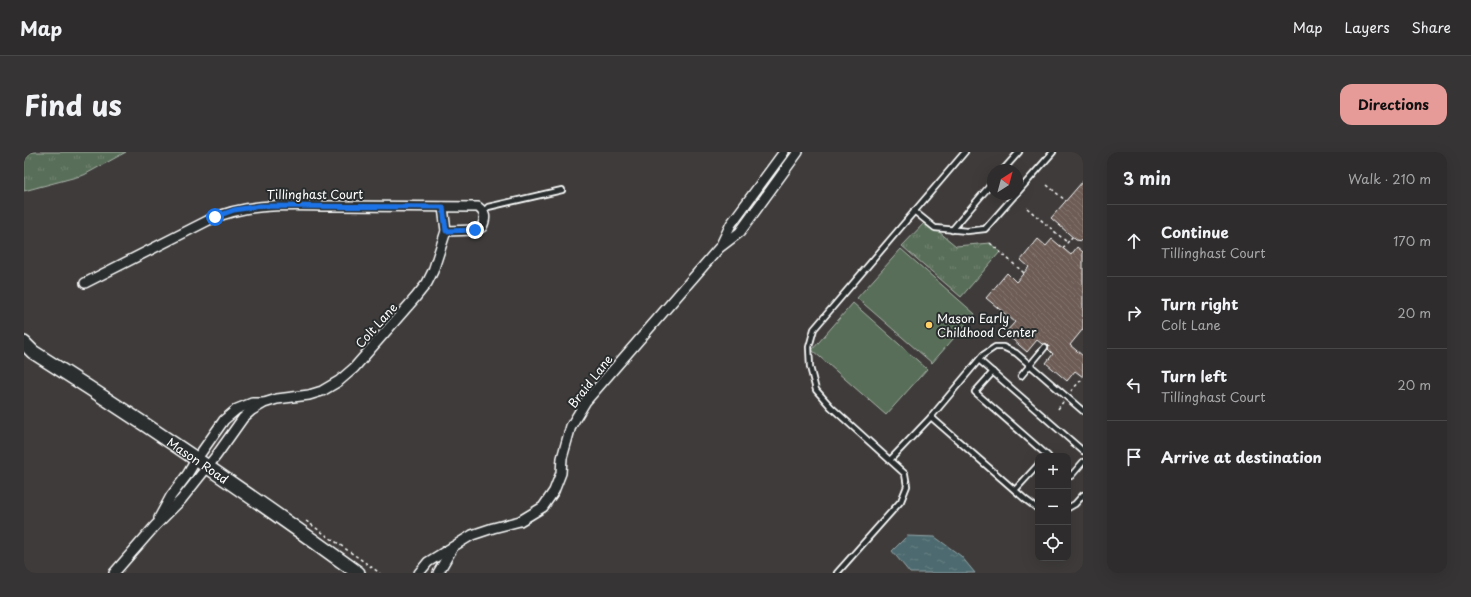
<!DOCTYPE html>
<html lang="en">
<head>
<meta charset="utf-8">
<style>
	body { margin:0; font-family:"Playpen Sans",sans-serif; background:#363434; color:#f1f3f6 }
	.controls { position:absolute; right:12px; bottom:12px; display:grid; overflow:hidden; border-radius:8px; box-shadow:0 4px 16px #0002 }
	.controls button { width:36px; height:36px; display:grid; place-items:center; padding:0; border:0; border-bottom:1px solid #494848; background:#2e2c2c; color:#f1f3f6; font:20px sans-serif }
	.compass { position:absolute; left:963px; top:12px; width:36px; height:36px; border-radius:50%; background:#2e2c2c; box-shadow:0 4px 16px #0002; rotate:36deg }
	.stop { position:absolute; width:12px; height:12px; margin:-9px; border:3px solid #1a73e8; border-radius:50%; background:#fff }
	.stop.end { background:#1a73e8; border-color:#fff; box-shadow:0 1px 4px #0008 }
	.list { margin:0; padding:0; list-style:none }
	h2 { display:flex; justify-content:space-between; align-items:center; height:52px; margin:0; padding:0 16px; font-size:17px }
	h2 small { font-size:13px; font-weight:400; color:#a7a7a9 }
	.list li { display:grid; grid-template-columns:26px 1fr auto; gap:12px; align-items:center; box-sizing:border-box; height:72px; padding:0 16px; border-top:1px solid #494848 }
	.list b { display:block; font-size:15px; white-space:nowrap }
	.list p { margin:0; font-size:13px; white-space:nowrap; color:#a7a7a9 }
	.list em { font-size:13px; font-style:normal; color:#a7a7a9 }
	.icon { flex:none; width:22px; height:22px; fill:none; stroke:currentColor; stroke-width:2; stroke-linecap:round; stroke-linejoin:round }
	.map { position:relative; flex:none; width:1059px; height:421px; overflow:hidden; border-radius:12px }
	header { display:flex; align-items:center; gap:24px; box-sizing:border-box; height:56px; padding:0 20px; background:#2e2c2c; border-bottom:1px solid #494848 }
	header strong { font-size:19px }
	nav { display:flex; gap:22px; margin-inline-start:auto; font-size:14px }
	.intro { display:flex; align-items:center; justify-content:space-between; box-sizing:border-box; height:96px; padding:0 24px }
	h1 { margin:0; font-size:28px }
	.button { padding:10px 18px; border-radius:12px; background:#e69b98; color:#111; font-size:14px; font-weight:700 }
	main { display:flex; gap:24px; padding:0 24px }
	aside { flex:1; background:#2e2c2c; border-radius:12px; box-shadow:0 4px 16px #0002 }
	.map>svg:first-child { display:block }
	.grass { fill:url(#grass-tufts); stroke:#acb6ac }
	.pitch { fill:#596e59; stroke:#acb6ac }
	.water { fill:url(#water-ripples); stroke:#94a6a9 }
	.building { fill:url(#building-back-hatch); stroke:#fff }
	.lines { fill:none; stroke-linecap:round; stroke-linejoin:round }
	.lane-casing { stroke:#fff; stroke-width:8 }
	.street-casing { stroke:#fff; stroke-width:12 }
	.secondary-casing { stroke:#fff; stroke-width:16 }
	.path { stroke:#fff; stroke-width:1.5; stroke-dasharray:3 3; stroke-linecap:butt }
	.lane { stroke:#2a2d2e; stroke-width:4.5 }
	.street { stroke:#2a2d2e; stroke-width:9 }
	.secondary { stroke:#2a2d2e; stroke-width:13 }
	.route { stroke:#1a73e8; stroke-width:5 }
	.poi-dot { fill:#ffd166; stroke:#2a2d2e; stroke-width:1.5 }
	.labels { text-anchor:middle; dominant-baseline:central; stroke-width:4; stroke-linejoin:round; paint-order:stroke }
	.street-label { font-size:12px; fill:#fff; stroke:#2a2d2e }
	.poi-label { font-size:12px; fill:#fff; stroke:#2a2d2e; text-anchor:start }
</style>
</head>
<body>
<header>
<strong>Map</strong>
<nav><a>Map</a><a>Layers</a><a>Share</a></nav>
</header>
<div class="intro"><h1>Find us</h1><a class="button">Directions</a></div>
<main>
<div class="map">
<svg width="1059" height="421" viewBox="0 0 1059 421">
	<defs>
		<pattern id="grass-tufts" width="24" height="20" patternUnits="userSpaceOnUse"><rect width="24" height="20" fill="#596e59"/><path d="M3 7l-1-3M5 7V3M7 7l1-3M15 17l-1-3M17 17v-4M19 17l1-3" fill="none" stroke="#728472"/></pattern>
		<pattern id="water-ripples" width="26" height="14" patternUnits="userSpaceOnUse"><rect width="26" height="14" fill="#4d6b6f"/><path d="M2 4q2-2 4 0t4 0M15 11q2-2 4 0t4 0" fill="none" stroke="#688185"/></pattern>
		<pattern id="building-back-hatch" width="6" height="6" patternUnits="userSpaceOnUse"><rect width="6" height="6" fill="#6d5c55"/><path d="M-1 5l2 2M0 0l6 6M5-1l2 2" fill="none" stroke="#83746e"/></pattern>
	</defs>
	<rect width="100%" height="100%" fill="#3e3b3a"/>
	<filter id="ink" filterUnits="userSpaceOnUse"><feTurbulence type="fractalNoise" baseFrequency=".025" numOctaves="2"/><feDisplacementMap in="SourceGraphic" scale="8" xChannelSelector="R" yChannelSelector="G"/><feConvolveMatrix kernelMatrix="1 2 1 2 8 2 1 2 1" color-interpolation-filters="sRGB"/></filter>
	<g filter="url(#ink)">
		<g class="grass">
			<polygon points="0,0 102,0 60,23 0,39"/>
			<polygon points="902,69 932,94 966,91 976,100 937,145 878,94"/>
		</g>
		<g class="pitch">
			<polygon points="877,97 951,162 908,211 833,146"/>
			<polygon points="829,151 903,217 862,263 788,198"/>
		</g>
		<polygon class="water" points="883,384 911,385 937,404 951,421 886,421 868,399"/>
		<g class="building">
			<polygon points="1059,29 1059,89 1052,88 1027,66"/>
			<polygon points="1014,87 1022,94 1028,87 1047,103 1053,95 1059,100 1059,177 1046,193 1059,204 1059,225 1051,219 1043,229 1022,211 1029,202 1024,197 1025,194 1023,192 1018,192 1013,188 1003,200 981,181 991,170 962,146 983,121 992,130 1005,115 997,108"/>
		</g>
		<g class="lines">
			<g class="lane-casing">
				<g id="lane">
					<polyline points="979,18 995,0"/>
					<polyline points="993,41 1029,0"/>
					<polyline points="460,59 464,55 538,38"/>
					<polyline points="890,59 911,76 943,79 961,77 992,42"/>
					<polyline points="928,78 969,30"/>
					<polyline points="955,208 1059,299"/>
					<polyline points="969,220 951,240 1024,304"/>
					<polyline points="997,224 1021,195"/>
					<polyline points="907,265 1002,348 1014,357"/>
					<polyline points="866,308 907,265 959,203 971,195 979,195 992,201 1059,259"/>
					<polyline points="1044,321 1047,324 1059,310"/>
					<polyline points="991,338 1014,313"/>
					<polyline points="1044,356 1051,352 1059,343"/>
					<polyline points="813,421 877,349 883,334 881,322 807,255 792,238 786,215 785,195 790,177 941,0"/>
				</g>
			</g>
			<g class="street-casing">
				<g id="street">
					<polyline points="697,93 707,72 760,0"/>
					<path d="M61,131l124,-63c41,-19 85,-14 129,-14 47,0 94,1 140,1 8,6 8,11 4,20l-7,3 -29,1"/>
					<polyline points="135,366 147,344 163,323 172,308 200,268 213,257 228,251 239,251"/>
					<polyline points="90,421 131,374 157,348 192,304 219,266 228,258 240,251 253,247 285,243 298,239 315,229 330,216 391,146 403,131 409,119 422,79 419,55"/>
					<polyline points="395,421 404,410 448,383 469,376 496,369 519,355 530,339 537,321 538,306 547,274 562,249 695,96 716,80 774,0"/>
					<polyline points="414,421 428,397"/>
				</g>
			</g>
			<g class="secondary-casing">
				<g id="secondary">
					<path id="s1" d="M0,191l9,9c111,70 219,144 325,221"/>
				</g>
			</g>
			<g class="path">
				<polyline points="1023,33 1042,49"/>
				<polyline points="1003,56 1044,91"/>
				<polyline points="966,91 1000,121"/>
				<polyline points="1039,96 1048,85"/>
				<polyline points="1047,239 1059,226"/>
				<polyline points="1034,257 1039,250"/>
				<polyline points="282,369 356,421"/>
			</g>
			<use href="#lane" class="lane"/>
			<use href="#street" class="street"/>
			<use href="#secondary" class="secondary"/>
		</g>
	</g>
	<g class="lines" filter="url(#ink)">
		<polyline class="route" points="191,65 210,58 236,54 419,55 422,79 451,78"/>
	</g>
	<circle class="poi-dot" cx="905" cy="173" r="4"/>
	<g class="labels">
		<g class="street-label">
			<text x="291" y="42">Tillinghast Court</text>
			<text transform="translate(352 173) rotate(-48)">Colt Lane</text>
			<text transform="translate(566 229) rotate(-52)">Braid Lane</text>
			<text stroke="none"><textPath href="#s1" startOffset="210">Mason Road</textPath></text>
		</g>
		<g class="poi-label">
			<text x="913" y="166">Mason Early<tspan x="913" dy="14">Childhood Center</tspan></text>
		</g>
	</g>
</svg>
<div class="controls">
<button>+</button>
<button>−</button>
<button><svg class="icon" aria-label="locate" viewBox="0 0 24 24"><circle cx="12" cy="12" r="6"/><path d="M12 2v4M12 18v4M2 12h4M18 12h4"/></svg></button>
</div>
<svg class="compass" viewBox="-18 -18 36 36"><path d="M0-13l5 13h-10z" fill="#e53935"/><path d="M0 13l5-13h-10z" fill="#a7a7a9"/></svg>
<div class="stop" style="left:191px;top:65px"></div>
<div class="stop end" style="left:451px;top:78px"></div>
</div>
<aside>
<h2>3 min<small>Walk · 210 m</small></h2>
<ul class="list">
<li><svg class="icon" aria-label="ahead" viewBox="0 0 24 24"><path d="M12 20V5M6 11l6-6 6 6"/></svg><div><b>Continue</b><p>Tillinghast Court</p></div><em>170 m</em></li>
<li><svg class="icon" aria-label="right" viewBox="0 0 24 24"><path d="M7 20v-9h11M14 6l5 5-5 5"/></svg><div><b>Turn right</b><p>Colt Lane</p></div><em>20 m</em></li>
<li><svg class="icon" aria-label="left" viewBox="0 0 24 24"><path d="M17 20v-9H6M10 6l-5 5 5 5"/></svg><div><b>Turn left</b><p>Tillinghast Court</p></div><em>20 m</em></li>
<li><svg class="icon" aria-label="arrive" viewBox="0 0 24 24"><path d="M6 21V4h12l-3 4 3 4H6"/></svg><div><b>Arrive at destination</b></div></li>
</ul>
</aside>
</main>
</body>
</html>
